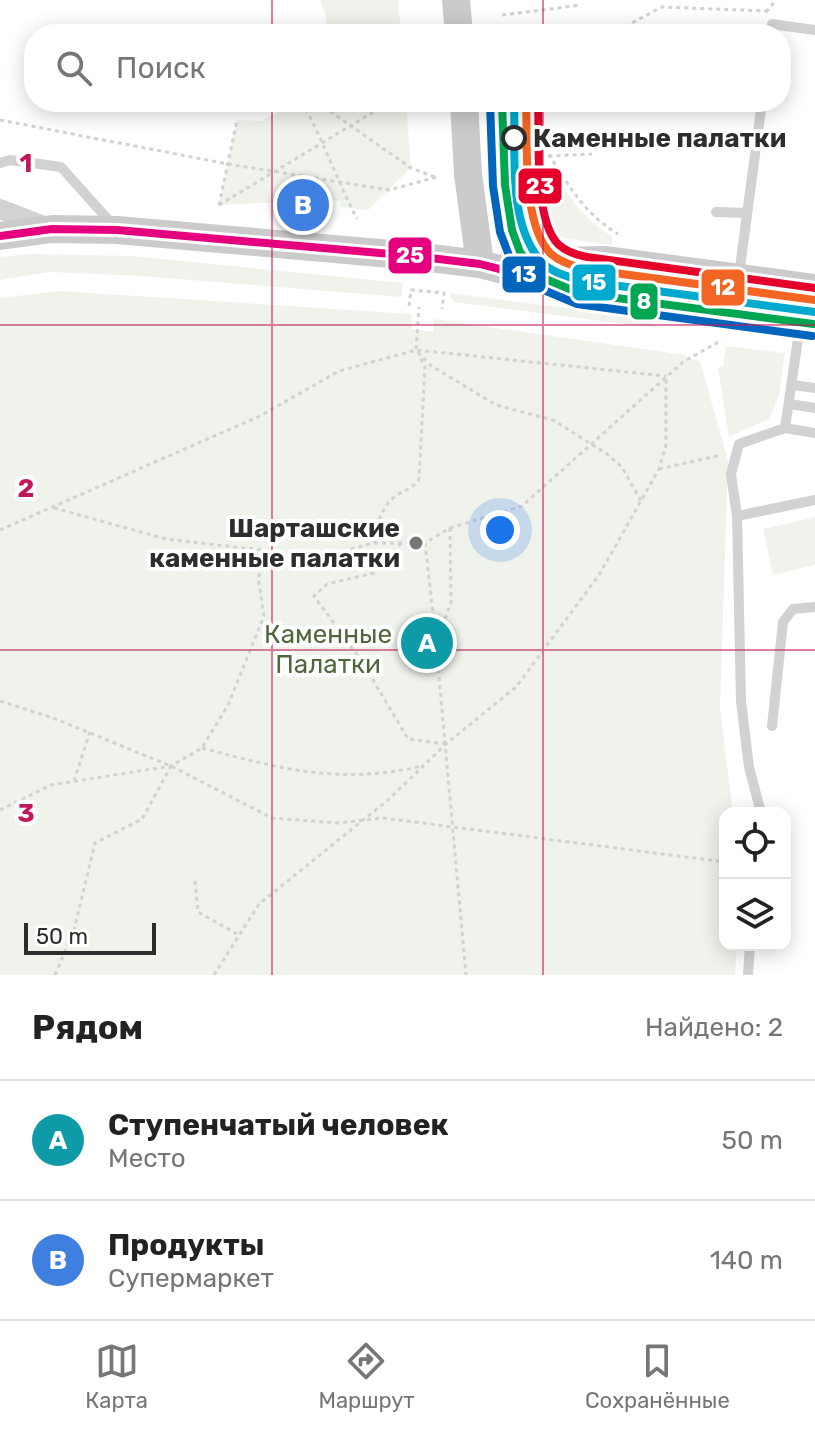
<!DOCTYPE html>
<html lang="ru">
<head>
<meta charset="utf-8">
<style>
	body { margin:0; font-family:Rubik,sans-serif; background:#f2f2f2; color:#222 }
	.controls { position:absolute; right:24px; bottom:24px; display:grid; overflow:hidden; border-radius:16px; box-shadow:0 4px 20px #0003 }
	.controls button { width:72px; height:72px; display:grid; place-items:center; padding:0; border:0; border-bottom:2px solid #e0e0e0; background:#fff; color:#222; font:40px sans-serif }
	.scale { position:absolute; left:24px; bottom:20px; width:132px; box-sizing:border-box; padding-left:8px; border:4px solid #2d2d2d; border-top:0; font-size:22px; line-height:28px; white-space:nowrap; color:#2d2d2d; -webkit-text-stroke:6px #fff; paint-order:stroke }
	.you { position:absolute; left:500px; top:530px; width:28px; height:28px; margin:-20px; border:6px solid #fff; border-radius:50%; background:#1a73e8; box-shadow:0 0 0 12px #1a73e833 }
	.badge { display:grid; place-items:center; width:52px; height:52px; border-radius:50%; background:#767676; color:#fff; font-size:26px; font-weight:700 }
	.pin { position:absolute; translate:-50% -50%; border:4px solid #fff; box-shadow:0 2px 8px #0006 }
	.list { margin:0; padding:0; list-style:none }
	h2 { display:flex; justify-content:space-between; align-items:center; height:104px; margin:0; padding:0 32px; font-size:34px }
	h2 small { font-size:26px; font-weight:400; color:#767676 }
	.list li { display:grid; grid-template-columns:52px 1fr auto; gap:24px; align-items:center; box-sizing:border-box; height:120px; padding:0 32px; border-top:2px solid #e0e0e0 }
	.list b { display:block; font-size:30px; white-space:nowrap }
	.list p { margin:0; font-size:26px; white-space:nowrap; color:#767676 }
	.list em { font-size:26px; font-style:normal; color:#767676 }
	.icon { flex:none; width:44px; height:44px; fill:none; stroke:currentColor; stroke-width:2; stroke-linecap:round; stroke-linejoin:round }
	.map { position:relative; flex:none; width:815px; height:975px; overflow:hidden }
	.search { position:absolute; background:#fff; box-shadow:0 4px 20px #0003; left:24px; right:24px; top:24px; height:88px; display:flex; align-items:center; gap:20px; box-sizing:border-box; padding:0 28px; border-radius:32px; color:#767676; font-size:30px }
	.sheet { height:344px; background:#fff }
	nav { display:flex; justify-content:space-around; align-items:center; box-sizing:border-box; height:112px; border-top:2px solid #e0e0e0; background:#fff; font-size:22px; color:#767676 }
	nav a { display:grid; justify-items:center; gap:4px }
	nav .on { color:#767676 }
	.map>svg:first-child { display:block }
	.green { fill:#f0f3eb }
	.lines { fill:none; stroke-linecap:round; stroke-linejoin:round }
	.path { stroke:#d2d2d2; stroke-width:3; stroke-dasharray:4 4; stroke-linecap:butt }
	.lane { stroke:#d2d2d2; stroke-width:10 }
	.street { stroke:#d2d2d2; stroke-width:20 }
	.secondary { stroke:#cbcbcb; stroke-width:28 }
	.bus-1-casing { stroke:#fff; stroke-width:14 }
	.bus-1 { stroke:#e5007d; stroke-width:8 }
	.tram-1-casing { stroke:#fff; stroke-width:14 }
	.tram-2-casing { stroke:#fff; stroke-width:14 }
	.tram-3-casing { stroke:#fff; stroke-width:14 }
	.tram-4-casing { stroke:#fff; stroke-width:14 }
	.tram-5-casing { stroke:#fff; stroke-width:14 }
	.tram-1 { stroke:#00a9ce; stroke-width:8 }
	.tram-2 { stroke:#00a651; stroke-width:8 }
	.tram-3 { stroke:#f26522; stroke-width:8 }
	.tram-4 { stroke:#0065bd; stroke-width:8 }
	.tram-5 { stroke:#e4002b; stroke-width:8 }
	.grid { fill:none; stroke:#c2185b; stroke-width:2; stroke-opacity:0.55 }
	.stop-dot { fill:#fff; stroke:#2d2d2d; stroke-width:4 }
	.poi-dot { fill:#767676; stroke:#fff; stroke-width:3 }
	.labels { text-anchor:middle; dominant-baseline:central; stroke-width:8; stroke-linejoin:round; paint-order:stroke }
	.stop-label { font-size:26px; font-weight:bold; fill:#2d2d2d; stroke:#fff; text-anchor:start }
	.poi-label { font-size:26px; font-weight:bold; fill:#2d2d2d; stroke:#fff; text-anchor:end }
	.park-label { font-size:26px; fill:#51673b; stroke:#fff }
	.grid-label { font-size:26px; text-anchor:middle; font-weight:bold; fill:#c2185b; stroke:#fff; stroke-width:8; stroke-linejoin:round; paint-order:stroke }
	.line-badge { stroke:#fff; stroke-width:3 }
	.badge-label { font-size:22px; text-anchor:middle; font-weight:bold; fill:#fff }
</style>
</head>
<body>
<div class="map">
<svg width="815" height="975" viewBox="0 0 815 975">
	<rect width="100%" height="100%" fill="#fff"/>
	<g class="green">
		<polygon points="320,0 398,0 401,34 326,34 326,16"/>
		<polygon points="297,102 406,102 411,168 368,210 340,207 341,201 292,195 286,202 219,205 237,120 261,121"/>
		<path d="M542,168l10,2c17,27 32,50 60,66v9l-67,-9 -12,-32v-31z"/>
		<polygon points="30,254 132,256 403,283 401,297 142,276 49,272 0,280 0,257"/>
		<polygon points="59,291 411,314 412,329 433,332 434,319 685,355 688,359 700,361 728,461 720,708 733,813 725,813 725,945 737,945 735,975 0,975 0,298"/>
		<polygon points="449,293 648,318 657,328 454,302"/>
		<polygon points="726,346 785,353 779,395 769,419 729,437 718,368 723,366"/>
		<polygon points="815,517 815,565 773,575 763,529"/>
	</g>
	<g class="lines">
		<g class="path">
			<polyline points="766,12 776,0"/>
			<polyline points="502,15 581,5"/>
			<polyline points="611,34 662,7 768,11"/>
			<path d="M302,102c21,38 35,78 55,117"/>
			<polyline points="317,102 411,168 435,177"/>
			<polyline points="0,120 228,164 389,190 437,177"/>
			<path d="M540,154l10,2c20,32 35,58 68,78"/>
			<polyline points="512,158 514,169 550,156 592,154"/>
			<polyline points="219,205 390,102"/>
			<polyline points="219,205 237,120"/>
			<polyline points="409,306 411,290 444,293 442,309"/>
			<polyline points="416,349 419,307"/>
			<polyline points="418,352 430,365 496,405 553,420 607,454 622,467 641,501"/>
			<polyline points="659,469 721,455"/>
			<polyline points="54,508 166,539 270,551 309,560 374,543 425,543 450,528 522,506 683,362 722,340"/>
			<polyline points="450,528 451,602 436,643 466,975"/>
			<polyline points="0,530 260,416 339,371 416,350 666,376"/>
			<path d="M374,543c1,-14 7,-34 18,-44 10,-9 20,-9 27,-20l6,-113 -6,-10"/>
			<polyline points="401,543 374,573 327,584 314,596 363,663 408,739 446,744"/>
			<polyline points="425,543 436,639"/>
			<polyline points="0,701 53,718 171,766 272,818 337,823 383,818 725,862"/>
			<path d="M202,748c79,21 138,37 220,18"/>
			<polyline points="74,781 90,732"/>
			<polyline points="0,810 51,785 171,766 202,748 228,705 264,616 258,578 270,551"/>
			<polyline points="195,881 198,912 237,934"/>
			<polyline points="55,975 74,930 95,843 142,819 171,766"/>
			<polyline points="214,975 259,904 388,800 446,744 516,687 599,575 659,469 666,445 666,376"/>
		</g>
		<g class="lane">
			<polyline points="770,34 772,24 815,30"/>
			<polyline points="720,102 761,108"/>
			<polyline points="0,163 10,160 61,167 113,225"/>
			<polyline points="716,212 747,213"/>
			<polyline points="739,275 762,102"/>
			<polyline points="793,385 815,388"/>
			<polyline points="790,404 815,408"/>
			<polyline points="785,428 815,433"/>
			<polyline points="737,516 815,500"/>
			<polyline points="772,726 783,622 793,609 815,607"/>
			<polyline points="761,813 749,767 741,701 737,516 731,474 739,444 785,428 800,325"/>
			<polyline points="748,975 750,945"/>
		</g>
		<polyline class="street" points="0,209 49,228"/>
		<g class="secondary">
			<polyline points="456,0 459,34"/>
			<polyline points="464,102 468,174 480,264"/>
			<polyline points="0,236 52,229 117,230 414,256 480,264 600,295 815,325"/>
			<polyline points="512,262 605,260 815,288"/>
		</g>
		<g class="bus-1-casing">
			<polyline id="bus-1" points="0,236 52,229 117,230 414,256 480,264 600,295 815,325"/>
		</g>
		<use href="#bus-1" class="bus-1"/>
		<g class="tram-1-casing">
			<path id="tram-1" d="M514,102c2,48 -7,117 25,157 10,13 28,17 43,22l233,31"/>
		</g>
		<g class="tram-2-casing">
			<polyline id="tram-2" points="502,103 505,185 512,230 520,252 541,277 579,293 813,324"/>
		</g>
		<g class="tram-3-casing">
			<path id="tram-3" d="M526,102c2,40 -5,122 25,152 9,8 22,12 34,15l230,31"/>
		</g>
		<g class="tram-4-casing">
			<polyline id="tram-4" points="490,103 493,186 500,232 510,258 534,286 577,304 812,336"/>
		</g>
		<g class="tram-5-casing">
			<path id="tram-5" d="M538,102c2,36 -5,116 20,142 8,8 19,11 29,13l228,31"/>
		</g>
		<use href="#tram-1" class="tram-1"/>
		<use href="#tram-2" class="tram-2"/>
		<use href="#tram-3" class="tram-3"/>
		<use href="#tram-4" class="tram-4"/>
		<use href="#tram-5" class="tram-5"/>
	</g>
	<path class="grid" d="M272,0v34M543,0v34M272,102v873M543,102v873M0,325h815M0,650h815"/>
	<circle class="stop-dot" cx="514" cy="138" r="11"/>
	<circle class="poi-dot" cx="416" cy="543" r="8"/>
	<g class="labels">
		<g class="stop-label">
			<text x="533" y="138">Каменные палатки</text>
		</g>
		<g class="poi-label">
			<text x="400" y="528">Шарташские<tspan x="400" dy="30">каменные палатки</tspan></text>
		</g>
		<g class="park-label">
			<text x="328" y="634">Каменные<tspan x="328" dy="30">Палатки</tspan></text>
		</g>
	</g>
	<g class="grid-label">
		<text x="26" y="172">1</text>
		<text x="26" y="497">2</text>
		<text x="26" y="822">3</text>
	</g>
	<g class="line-badge">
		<rect x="517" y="167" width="46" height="38" rx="8" fill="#e4002b"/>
		<rect x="387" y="236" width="46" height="39" rx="8" fill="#e5007d"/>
		<rect x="501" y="255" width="46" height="39" rx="8" fill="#0065bd"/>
		<rect x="571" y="263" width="46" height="39" rx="8" fill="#00a9ce"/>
		<rect x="700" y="268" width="46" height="39" rx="8" fill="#f26522"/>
		<rect x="629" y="282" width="30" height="39" rx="8" fill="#00a651"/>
	</g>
	<g class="badge-label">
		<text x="540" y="194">23</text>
		<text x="410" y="263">25</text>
		<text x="524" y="282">13</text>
		<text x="594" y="290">15</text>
		<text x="723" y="295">12</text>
		<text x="644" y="309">8</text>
	</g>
</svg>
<div class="controls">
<button><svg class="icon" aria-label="locate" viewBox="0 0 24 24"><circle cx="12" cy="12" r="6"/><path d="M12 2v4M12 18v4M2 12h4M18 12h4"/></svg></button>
<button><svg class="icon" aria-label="layers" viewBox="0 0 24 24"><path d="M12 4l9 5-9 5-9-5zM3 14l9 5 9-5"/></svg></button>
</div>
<div class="scale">50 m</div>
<div class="you"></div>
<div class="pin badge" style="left:427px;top:643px;background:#0f9aa8">A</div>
<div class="pin badge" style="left:303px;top:205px;background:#3f7fe0">B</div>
<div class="search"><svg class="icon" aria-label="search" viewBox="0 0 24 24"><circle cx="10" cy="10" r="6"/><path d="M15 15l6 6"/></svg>Поиск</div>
</div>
<section class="sheet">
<h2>Рядом<small>Найдено: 2</small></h2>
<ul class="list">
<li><span class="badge" style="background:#0f9aa8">A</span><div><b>Ступенчатый человек</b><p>Место</p></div><em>50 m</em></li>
<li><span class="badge" style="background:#3f7fe0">B</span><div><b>Продукты</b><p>Супермаркет</p></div><em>140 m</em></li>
</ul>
</section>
<nav>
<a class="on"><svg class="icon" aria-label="map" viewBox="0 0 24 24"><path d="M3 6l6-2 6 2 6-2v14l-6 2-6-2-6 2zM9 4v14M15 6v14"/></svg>Карта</a>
<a><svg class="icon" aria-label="directions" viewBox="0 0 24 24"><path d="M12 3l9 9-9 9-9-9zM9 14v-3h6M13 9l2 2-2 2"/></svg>Маршрут</a>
<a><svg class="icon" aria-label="saved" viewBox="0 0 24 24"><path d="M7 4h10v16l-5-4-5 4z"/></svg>Сохранённые</a>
</nav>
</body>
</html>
